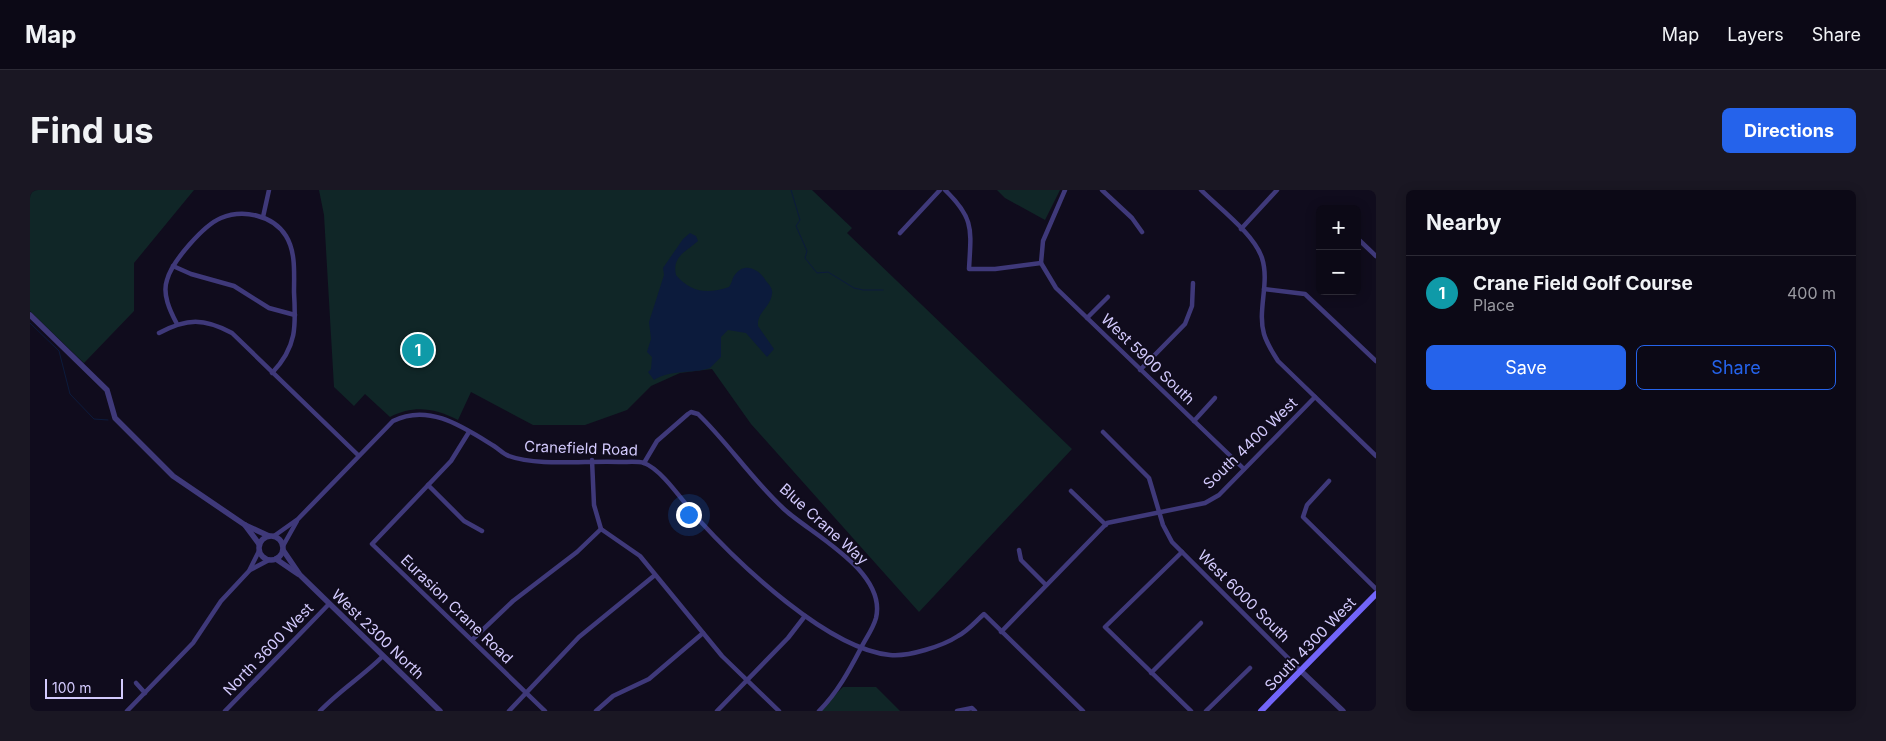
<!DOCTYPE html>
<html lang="en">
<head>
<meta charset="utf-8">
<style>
	body { margin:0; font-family:Inter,sans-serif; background:#1a1723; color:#f1f3f6 }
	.controls { position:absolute; right:15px; top:15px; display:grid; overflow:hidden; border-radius:8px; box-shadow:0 2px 12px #0003 }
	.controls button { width:45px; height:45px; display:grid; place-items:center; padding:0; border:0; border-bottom:1px solid #2c2a35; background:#0c0916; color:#f1f3f6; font:25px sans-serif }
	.scale { position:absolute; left:15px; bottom:12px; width:78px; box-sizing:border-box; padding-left:5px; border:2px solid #d3cafd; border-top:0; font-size:14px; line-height:18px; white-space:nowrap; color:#d3cafd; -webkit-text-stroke:4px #100c1d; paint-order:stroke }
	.you { position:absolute; left:658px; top:324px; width:18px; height:18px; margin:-12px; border:4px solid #fff; border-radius:50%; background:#1a73e8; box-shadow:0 0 0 8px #1a73e833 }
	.badge { display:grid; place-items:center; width:32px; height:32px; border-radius:50%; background:#2563eb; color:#fff; font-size:16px; font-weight:700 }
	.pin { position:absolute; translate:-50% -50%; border:2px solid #fff; box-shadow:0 1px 5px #0006 }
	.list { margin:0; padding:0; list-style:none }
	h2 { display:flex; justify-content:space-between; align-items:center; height:65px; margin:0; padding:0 20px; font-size:21px }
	h2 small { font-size:16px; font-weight:400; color:#9a9aa1 }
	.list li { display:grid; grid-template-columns:32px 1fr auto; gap:15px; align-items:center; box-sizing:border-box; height:75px; padding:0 20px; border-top:1px solid #2c2a35 }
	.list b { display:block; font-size:19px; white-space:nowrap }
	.list p { margin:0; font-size:16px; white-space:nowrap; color:#9a9aa1 }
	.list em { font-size:16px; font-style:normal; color:#9a9aa1 }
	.actions { display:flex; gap:10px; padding:15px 20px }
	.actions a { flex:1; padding:11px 0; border:1px solid #2563eb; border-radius:8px; text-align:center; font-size:18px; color:#2563eb }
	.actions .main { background:#2563eb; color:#fff }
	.map { position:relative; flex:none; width:1346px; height:521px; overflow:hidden; border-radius:8px }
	header { display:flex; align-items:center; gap:30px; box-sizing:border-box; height:70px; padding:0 25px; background:#0c0916; border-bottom:1px solid #2c2a35 }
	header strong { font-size:24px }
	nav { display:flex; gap:28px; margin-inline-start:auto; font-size:18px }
	.intro { display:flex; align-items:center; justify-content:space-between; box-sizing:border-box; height:120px; padding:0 30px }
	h1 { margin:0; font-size:35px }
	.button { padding:12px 22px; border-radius:8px; background:#2563eb; color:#fff; font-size:18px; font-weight:700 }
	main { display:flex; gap:30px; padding:0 30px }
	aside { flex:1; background:#0c0916; border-radius:8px; box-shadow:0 2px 12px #0003 }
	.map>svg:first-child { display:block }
	.green { fill:#102627 }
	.water { fill:#0c1b3c }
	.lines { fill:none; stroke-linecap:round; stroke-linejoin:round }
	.stream { stroke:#0c1b3c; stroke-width:1 }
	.minor { stroke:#3f397a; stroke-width:4.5 }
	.tertiary { stroke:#3f397a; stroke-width:5.5 }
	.secondary { stroke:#7265f9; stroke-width:6 }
	.labels { text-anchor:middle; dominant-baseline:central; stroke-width:4; stroke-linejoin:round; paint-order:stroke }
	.street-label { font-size:15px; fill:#d3cafd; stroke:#100c1d }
</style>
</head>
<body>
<header>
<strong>Map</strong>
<nav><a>Map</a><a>Layers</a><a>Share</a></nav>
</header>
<div class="intro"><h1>Find us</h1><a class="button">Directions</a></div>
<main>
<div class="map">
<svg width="1346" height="521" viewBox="0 0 1346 521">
	<rect width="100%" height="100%" fill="#100c1d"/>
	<g class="green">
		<polygon points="0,0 164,0 104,73 104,121 54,173 0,121"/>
		<path d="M289,0h493l40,38 -5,5 225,216 -153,163 -168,-188 -39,-55 -32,4 -29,13 -24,24 -42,15h-52l-62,-33 -13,28c-24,-12 -44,-15 -68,-3l-25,-23 -11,12 -20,-19 -10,-172z"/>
		<polygon points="967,0 1030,0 1015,30 975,8"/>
		<polygon points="813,497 846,497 870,521 789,521"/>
	</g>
	<path class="water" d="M660,43l6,3 2,5c-12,11 -26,15 -22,34 15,18 32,19 53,12 3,-4 3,-8 5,-11 10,-15 25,-7 32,5 3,4 7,7 6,13 -2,14 -15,18 -14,32l16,23 -7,8 -21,-24 -18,-3 -7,7v20l-11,11c-18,6 -38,1 -56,12l-6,-8 3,-3 1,-12 -5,-5 4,-13 -2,-17 15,-47 -1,-7 20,-29z"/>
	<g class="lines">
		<g class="stream">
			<polyline points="761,0 770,30 766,36 777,61 775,68 787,83 798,82 824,98 833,100 853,100"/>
			<polyline points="0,133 29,161 40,204 64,229 78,230"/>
		</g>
		<g class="minor">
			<path d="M915,0c30,29 26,40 24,79h26l46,-6 2,-22 22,-51"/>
			<polyline points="1072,0 1102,28 1112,42"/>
			<path d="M1171,0c18,18 53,44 61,68 8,25 -5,52 2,76 3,10 9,19 14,27l98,95"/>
			<polyline points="233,27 239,0"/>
			<polyline points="1211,39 1247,0"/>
			<polyline points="870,43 910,0"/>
			<polyline points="1327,48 1346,66"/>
			<polyline points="1011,73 1026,98 1214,279"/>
			<polyline points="143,76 161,84 204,96 239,118 265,125"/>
			<polyline points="1234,99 1275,104 1346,171"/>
			<polyline points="1057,128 1078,107"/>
			<path d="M147,134c-7,-13 -15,-30 -10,-44 5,-19 37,-55 54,-62 22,-9 52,-3 65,18 10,16 8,38 8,56 2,34 3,55 -22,81"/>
			<path d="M129,143c28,-15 45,-15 73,0l126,122"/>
			<polyline points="1110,180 1155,134 1162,116 1163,93"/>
			<polyline points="1164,231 1185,208"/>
			<polyline points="439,242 421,271 342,354 515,521"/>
			<polyline points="1073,242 1119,288 1133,335 1142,352 1271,481"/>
			<polyline points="562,270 564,315 571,339 610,366 692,466 749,521"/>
			<path d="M614,273l13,-22 31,-27 3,-2 7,2c31,30 55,67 87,96 28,25 102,62 91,108 -3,11 -10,20 -15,30 -12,23 -24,45 -42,63"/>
			<polyline points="1299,291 1277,315 1273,327 1346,399"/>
			<polyline points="398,295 434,331 452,341"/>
			<polyline points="1041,301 1076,335"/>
			<path d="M244,346l24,-17 95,-98c36,-18 70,6 101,25 5,3 9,8 15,10 29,11 80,4 113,6 6,0 16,-1 22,1 19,7 41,42 55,57 41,45 129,129 191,135 18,2 53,-9 68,-19 10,-5 18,-15 26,-22l99,97"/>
			<polyline points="253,356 267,331"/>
			<polyline points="989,360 991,370 1016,395"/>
			<polyline points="1152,362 1075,437 1161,521"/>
			<polyline points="220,380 239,370"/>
			<polyline points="971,442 1077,333 1175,313 1189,305 1285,207"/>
			<polyline points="442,450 483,411 547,362 571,339"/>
			<polyline points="1121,483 1171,433"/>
			<polyline points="106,493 115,503"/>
			<polyline points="97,521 163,453 191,411 219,381 229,361"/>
			<polyline points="195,521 299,414"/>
			<path d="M290,521c20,-21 43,-35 63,-55"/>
			<polyline points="479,521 549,447 625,385"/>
			<polyline points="566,521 583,506 619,489 673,443"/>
			<polyline points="687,521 758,448 775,426"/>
			<polyline points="927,521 942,518 945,521"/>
			<polyline points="1176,521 1220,478"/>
		</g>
		<g class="tertiary">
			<polyline points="0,125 77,200 85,228 143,286 215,335 239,346"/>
			<polyline points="215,335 229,354"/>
			<circle cx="241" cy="358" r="12"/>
			<polyline points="253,360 270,385 410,521"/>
			<polyline points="246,369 268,384"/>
			<polyline points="1271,481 1313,521"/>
		</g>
		<polyline class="secondary" points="1231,521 1346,404"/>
	</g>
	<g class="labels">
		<g class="street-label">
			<text transform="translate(1118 169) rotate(44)">West 5900 South</text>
			<text transform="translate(1220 253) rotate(-44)">South 4400 West</text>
			<text transform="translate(551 258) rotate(2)">Cranefield Road</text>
			<text transform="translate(794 334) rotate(42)">Blue Crane Way</text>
			<text transform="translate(1214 406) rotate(45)">West 6000 South</text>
			<text transform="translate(427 419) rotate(44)">Eurasion Crane Road</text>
			<text transform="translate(348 444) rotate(44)">West 2300 North</text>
			<text transform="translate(1280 454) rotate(-46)">South 4300 West</text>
			<text transform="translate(238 459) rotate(-46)">North 3600 West</text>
		</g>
	</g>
</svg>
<div class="controls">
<button>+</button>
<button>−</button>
</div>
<div class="scale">100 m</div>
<div class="you"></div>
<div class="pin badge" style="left:388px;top:160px;background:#0f9aa8">1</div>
</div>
<aside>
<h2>Nearby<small></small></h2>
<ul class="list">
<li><span class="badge" style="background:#0f9aa8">1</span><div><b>Crane Field Golf Course</b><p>Place</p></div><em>400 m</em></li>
</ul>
<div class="actions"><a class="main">Save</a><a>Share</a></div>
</aside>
</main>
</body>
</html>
